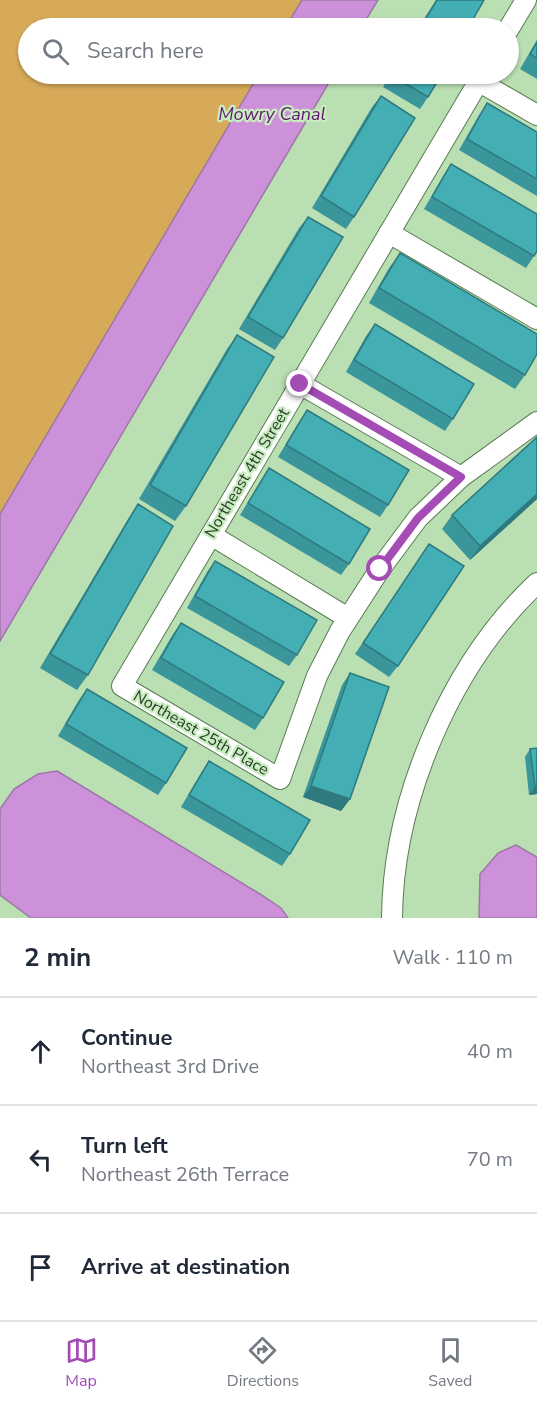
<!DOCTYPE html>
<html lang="en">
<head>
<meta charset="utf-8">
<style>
	body { margin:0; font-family:"Nunito Sans",sans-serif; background:#f6f6f7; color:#1f2937 }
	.stop { position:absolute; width:18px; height:18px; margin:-14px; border:4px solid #a44bb6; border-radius:50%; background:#fff }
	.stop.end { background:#a44bb6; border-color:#fff; box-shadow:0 2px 6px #0008 }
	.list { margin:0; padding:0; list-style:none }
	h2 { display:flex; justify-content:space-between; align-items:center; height:78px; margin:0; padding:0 24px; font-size:26px }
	h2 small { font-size:20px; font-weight:400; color:#747a83 }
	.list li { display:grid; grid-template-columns:39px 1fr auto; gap:18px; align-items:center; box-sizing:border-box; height:108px; padding:0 24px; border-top:2px solid #e0e1e3 }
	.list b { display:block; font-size:22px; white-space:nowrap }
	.list p { margin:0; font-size:20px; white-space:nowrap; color:#747a83 }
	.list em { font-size:20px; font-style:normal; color:#747a83 }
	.icon { flex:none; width:33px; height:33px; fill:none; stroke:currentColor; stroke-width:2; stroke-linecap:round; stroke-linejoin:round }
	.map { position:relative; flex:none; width:537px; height:918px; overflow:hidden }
	.search { position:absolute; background:#fff; box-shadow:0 2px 4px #0004; left:18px; right:18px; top:18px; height:66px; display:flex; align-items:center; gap:15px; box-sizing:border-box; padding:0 21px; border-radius:33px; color:#747a83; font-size:22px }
	.sheet { height:402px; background:#fff }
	nav { display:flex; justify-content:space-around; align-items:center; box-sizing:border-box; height:84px; border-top:2px solid #e0e1e3; background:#fff; font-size:16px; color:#747a83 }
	nav a { display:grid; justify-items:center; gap:3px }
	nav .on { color:#a44bb6 }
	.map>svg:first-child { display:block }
	.green { fill:#d7aa5a }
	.water { fill:#cd91da; stroke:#9d78a6; stroke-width:1.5 }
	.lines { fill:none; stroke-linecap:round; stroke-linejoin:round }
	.minor-casing { stroke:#5a7c53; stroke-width:22 }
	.minor { stroke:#fff; stroke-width:20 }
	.wall { fill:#3a969b }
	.shaded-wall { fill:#2f7a7e }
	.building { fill:#43aeb4; stroke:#2f7a7e; stroke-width:1.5 }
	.route { stroke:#a44bb6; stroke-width:8 }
	.labels { text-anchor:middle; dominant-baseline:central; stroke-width:4.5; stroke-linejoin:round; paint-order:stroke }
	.street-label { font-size:16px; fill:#2e3d2b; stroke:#c7ecbf }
	.water-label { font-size:18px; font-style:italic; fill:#60176f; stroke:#c7ecbf }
</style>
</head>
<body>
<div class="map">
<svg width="537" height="918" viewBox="0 0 537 918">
	<rect width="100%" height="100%" fill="#badfb2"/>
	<polygon class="green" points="0,0 302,0 285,28 28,28 28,74 259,74 0,514"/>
	<g class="water">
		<polygon points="302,0 378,0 361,28 285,28"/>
		<polygon points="259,74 334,74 0,641 0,514"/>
		<polygon points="57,771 260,894 281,908 288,918 31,918 0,895 0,809 14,789 38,774"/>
		<polygon points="516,845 537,857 537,918 479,918 480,874 498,853"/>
	</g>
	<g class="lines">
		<g class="minor-casing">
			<g id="minor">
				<polyline points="508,30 526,0"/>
				<polyline points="483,74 122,686 280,779 317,676 340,631 380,569 418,518 461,477 537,422"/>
				<polyline points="478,81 537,115"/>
				<polyline points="389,233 537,319"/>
				<polyline points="300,384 461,477"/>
				<polyline points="211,535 348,618"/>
				<path d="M392,918c1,-119 59,-254 145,-335"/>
			</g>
		</g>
		<use href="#minor" class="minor"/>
	</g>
	<g class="wall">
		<polygon points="436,0 484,0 468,28 418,28"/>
		<polygon points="537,40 537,79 520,69"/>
		<polygon points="391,74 442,74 428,97 420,109 383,87"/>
		<polygon points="381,96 354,217 346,229 312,208 372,107"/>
		<polygon points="487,103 537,132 537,196 459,150 479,115"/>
		<polygon points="451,164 534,256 526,268 424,209 443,176"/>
		<polygon points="308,217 283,338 275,350 239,329 299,228"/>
		<polygon points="400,253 525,375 515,389 369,303 389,268"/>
		<polygon points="375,324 453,419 445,431 346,372 366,336"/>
		<polygon points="237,335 186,506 175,521 139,499 227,349"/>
		<polygon points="307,410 388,505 380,517 278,457 299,422"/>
		<polygon points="269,468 349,564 341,575 240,515"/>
		<polygon points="537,499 470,560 442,529 452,515"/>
		<polygon points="138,504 88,675 77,690 40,668 128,519"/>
		<polygon points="429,544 398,666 389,677 355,654"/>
		<polygon points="215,561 297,655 289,666 187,608 207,572"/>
		<polygon points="181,623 263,718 255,730 152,670 173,634"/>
		<polygon points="350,673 350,799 341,811 303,797 342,685"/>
		<polygon points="87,689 166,783 158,795 58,736 79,700"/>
		<polygon points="530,749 537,794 529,795 525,757"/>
		<polygon points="209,761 290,854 282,866 181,807 201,773"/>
	</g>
	<g class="shaded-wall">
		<polygon points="537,494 537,499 470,560 480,546"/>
		<polygon points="311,786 350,799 341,811 303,797"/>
		<polygon points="537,786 537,794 529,795 535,787"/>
	</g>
	<g class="building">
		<polygon points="437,0 484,0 468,28 420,28"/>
		<polygon points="537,42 537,58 530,54"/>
		<polygon points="392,74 442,74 428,97 391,75"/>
		<polygon points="381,96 415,118 354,217 321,196"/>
		<polygon points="487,103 537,132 537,179 467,139"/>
		<polygon points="451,164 537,214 537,251 534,256 432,197"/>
		<polygon points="308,217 343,237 283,338 248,317"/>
		<polygon points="400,253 537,334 537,354 525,375 379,288"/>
		<polygon points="375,324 474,384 453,419 354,360"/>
		<polygon points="237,335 274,357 186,506 150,485"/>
		<polygon points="307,410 409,470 388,505 286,445"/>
		<polygon points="537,437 537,494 480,546 452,515"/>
		<polygon points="269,468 370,529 349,564 248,503"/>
		<polygon points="138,504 173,526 88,675 50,654"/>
		<polygon points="429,544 464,566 398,666 363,643"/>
		<polygon points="215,561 317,620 297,655 195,596"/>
		<polygon points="181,623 284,682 263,718 161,658"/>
		<polygon points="350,673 389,687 350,799 311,786"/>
		<polygon points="87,689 187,748 166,783 66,724"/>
		<polygon points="537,748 537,786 535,787 530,749"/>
		<polygon points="209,761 310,820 290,854 189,795"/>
	</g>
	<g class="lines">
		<polyline class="route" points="300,384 461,477 418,518 380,569"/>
	</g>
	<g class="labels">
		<g class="street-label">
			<text transform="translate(247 473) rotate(-59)">Northeast 4th Street</text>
			<text transform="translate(201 733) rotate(30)">Northeast 25th Place</text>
		</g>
		<g class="water-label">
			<text x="272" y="114">Mowry Canal</text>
		</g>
	</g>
</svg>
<div class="stop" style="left:380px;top:569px"></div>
<div class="stop end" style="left:300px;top:384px"></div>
<div class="search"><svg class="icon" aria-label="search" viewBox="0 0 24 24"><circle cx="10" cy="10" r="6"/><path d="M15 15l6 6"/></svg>Search here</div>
</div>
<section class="sheet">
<h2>2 min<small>Walk · 110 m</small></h2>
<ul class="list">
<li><svg class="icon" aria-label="ahead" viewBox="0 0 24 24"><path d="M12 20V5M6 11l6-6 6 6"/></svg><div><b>Continue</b><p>Northeast 3rd Drive</p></div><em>40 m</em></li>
<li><svg class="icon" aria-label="left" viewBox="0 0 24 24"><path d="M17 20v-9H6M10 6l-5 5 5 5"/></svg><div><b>Turn left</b><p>Northeast 26th Terrace</p></div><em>70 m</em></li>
<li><svg class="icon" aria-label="arrive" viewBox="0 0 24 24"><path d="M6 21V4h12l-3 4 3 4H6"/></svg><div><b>Arrive at destination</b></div></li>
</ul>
</section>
<nav>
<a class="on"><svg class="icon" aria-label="map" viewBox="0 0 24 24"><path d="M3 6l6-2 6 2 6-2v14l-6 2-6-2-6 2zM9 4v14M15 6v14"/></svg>Map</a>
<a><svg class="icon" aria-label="directions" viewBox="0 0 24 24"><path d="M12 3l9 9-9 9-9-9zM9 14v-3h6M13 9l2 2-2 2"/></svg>Directions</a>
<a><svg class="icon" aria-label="saved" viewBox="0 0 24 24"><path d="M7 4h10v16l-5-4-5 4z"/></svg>Saved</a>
</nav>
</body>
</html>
